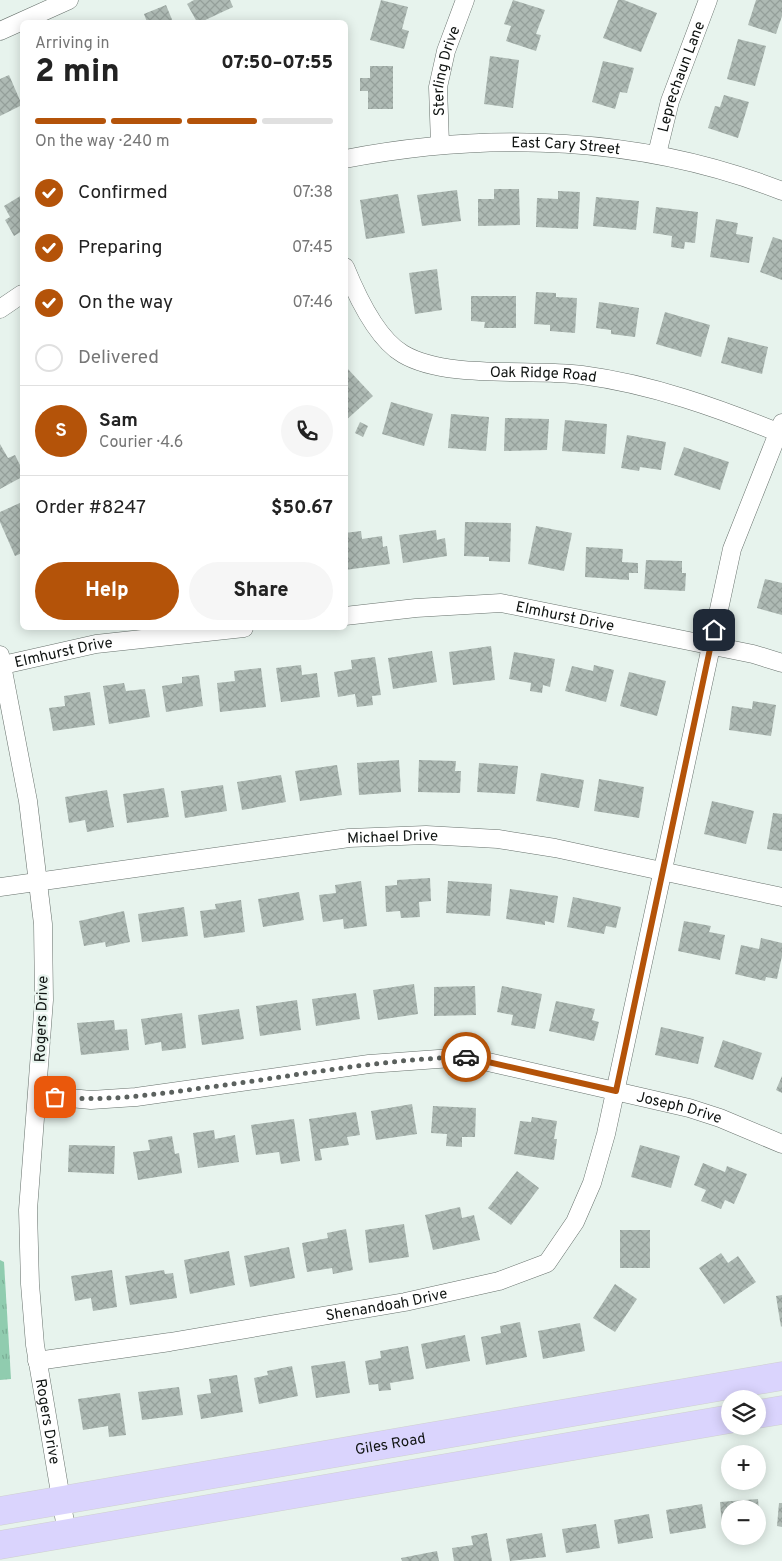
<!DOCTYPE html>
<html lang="en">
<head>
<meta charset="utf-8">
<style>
	body { margin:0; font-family:Overpass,sans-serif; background:#f6f6f6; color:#222; height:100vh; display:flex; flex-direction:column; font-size:19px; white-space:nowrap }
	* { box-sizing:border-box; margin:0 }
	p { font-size:16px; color:#767676 }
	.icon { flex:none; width:28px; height:28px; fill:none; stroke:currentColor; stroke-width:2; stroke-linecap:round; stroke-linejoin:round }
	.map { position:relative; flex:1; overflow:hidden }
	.side { position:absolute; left:20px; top:20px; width:328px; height:610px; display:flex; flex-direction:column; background:#fff; border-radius:8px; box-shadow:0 2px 12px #0003 }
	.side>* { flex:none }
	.tools { position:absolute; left:721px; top:1390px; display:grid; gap:10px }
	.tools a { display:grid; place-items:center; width:45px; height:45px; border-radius:50%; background:#fff; box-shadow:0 2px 12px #0003; font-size:25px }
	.pin { position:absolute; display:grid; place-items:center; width:42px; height:42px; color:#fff; margin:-21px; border-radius:10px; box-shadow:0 2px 8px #0006 }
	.courier { position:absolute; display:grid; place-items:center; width:50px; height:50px; margin:-25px; border:4px solid #b45309; border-radius:50%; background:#fff; color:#222; box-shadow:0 1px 6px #0007 }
	.headline em { font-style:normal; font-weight:800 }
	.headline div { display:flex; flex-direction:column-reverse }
	.headline { display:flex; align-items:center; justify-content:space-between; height:85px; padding:0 15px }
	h1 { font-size:32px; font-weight:800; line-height:38px }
	.bar { display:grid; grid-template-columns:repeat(4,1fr); gap:8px 5px; align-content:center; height:60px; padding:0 15px }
	.bar i { height:6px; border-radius:4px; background:#e0e0e0 }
	.bar .on { background:#b45309 }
	.bar p { grid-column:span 4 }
	.line { display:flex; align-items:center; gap:12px; padding:0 15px; border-top:1px solid #e0e0e0 }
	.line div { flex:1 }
	.round { display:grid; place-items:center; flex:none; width:52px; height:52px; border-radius:26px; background:#f6f6f6 }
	ol { padding:0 15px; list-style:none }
	li { display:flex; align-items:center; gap:15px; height:55px }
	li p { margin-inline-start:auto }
	li .icon { padding:5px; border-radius:50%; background:#b45309; color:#fff; stroke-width:4 }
	li:last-child { color:#767676 }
	li i { width:28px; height:28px; border:2px solid #e0e0e0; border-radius:50% }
	.primary-button { display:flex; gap:10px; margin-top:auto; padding:10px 15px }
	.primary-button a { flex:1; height:58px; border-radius:30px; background:#b45309; color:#fff; font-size:20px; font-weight:800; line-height:58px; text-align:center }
	.primary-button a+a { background:#f6f6f6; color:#222 }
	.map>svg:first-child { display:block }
</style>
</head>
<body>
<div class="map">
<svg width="782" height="1561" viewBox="0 0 782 1561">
	<defs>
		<pattern id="park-tufts" width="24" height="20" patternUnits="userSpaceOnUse" patternTransform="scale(1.25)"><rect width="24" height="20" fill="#90ccaf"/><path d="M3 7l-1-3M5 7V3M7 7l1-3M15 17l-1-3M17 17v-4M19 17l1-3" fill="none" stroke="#7bae96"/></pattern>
		<pattern id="building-cross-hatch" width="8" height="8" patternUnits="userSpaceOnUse" patternTransform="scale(1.25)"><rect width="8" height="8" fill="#aebab4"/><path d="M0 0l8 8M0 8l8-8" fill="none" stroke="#949f9a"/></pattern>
	</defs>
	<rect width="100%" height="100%" fill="#e7f3ed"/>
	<!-- park -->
	<polygon fill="url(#park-tufts)" points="0,1260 4,1262 11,1379 0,1380"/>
	<!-- building -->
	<g fill="url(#building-cross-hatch)">
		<polygon points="194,0 230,0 233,7 201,22 197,22 187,4"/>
		<polygon points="381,0 408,7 402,29 409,31 404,49 370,40"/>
		<polygon points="513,0 545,10 536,34 541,35 536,51 506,41 511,26 504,24"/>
		<polygon points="618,0 624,0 657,13 641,52 603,38"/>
		<polygon points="756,0 782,0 782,16 776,34 748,25"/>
		<polygon points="166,5 173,22 147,22 144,14"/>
		<polygon points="738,39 766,46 755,86 727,79"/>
		<polygon points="490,56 519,60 513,108 484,104"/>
		<polygon points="603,61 634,68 627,93 620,92 615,109 592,102"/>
		<polygon points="370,66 393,66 393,109 368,109 368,91 360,91 360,78 370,78"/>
		<polygon points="9,75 22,105 0,116 0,79"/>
		<polygon points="724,95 749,102 738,138 708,128 715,106 720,107"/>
		<polygon points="494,189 519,189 520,225 478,226 478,199 494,199"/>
		<polygon points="457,190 461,221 422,226 417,195"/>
		<polygon points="558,191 580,192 578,229 536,227 537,198 558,199"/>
		<polygon points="398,194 405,233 366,239 360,200"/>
		<polygon points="22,195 22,231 14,236 5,220 10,217 4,206"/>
		<polygon points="596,197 639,201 636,230 593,226"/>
		<polygon points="656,207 698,212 695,243 685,242 684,249 671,247 672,236 653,233"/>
		<polygon points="716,219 738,223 736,234 753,237 749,263 710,257"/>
		<polygon points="773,237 782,240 782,280 760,272"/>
		<polygon points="437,269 442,310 415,314 409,273"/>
		<polygon points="536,292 556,293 556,297 577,298 575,333 550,331 550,325 534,324"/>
		<polygon points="471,296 516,296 516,328 484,328 485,322 471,321"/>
		<polygon points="599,302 639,308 635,337 611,334 611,330 596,328"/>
		<polygon points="665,312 710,325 701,357 656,344"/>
		<polygon points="728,337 768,347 762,374 721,363"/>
		<polygon points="346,367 373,396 345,421 345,368"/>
		<polygon points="391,402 433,414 424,446 382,434"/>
		<polygon points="451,414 489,417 486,451 448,448"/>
		<polygon points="505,418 549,419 547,450 504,451"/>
		<polygon points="565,420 607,424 605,454 562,451"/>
		<polygon points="360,422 368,426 363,437 355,433"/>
		<polygon points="627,435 666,442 661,470 640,467 639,471 621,468"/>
		<polygon points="0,444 8,458 15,455 22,469 22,477 0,489"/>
		<polygon points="684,447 729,462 720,490 674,475"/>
		<polygon points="22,502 22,553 15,556 0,522 0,512"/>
		<polygon points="465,522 511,523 510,562 489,561 489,557 464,556"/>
		<polygon points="536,526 572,533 564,571 528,564"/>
		<polygon points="436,530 437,540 445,538 447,556 403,563 399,535"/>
		<polygon points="361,531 362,539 382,536 383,547 387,546 390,564 345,570 345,533"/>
		<polygon points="586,547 623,549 622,562 638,563 638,573 629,573 629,580 585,577"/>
		<polygon points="646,560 682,561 682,573 686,573 685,591 644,589"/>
		<polygon points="765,579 782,583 782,615 757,608"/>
		<polygon points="491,646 495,680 453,685 449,652"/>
		<polygon points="432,651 437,682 393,689 388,658"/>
		<polygon points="514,652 555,659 550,687 543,685 542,693 530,691 531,683 509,679"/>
		<polygon points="375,657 381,695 372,696 373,705 357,707 355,694 338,697 334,672 352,669 351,660"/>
		<polygon points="301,665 302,675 317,673 320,697 281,702 276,668"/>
		<polygon points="594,665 614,670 606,702 565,691 572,666 593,671"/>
		<polygon points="261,668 266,707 220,712 217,683 235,681 234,671"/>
		<polygon points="629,672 666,681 657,716 620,706"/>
		<polygon points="199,675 203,706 166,712 162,686 182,683 182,677"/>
		<polygon points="124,683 126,691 145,689 150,717 109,724 103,686"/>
		<polygon points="90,692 95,725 53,731 49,708 65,706 64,696"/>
		<polygon points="753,701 776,705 771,736 729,730 732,706 752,709"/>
		<polygon points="399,760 401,792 359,795 357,763"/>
		<polygon points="419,760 456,761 455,771 461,771 460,793 418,792"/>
		<polygon points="479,763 518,766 515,794 477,792"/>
		<polygon points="337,765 342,795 300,801 295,771"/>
		<polygon points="541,773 584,780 579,808 536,801"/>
		<polygon points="281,775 286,802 242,810 237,782"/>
		<polygon points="599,779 644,787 639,818 594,811"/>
		<polygon points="223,785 227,811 185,818 181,791"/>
		<polygon points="164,788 169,817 127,823 123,794"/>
		<polygon points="107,790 114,827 87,832 85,820 69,823 65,797"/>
		<polygon points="712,801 754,811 746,844 704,834"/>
		<polygon points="773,813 782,814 782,851 767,849"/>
		<polygon points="430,878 431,901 419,902 420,917 401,918 400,911 386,912 385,886 397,885 397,880"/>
		<polygon points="361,881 367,926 344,929 343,919 323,922 319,895 336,893 335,885"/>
		<polygon points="448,881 492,884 490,916 446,913"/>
		<polygon points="510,889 558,896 554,923 545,921 545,925 506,919"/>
		<polygon points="299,892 304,920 263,927 258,899"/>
		<polygon points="573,897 621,907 616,928 606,926 604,934 567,927"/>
		<polygon points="241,900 245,932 204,938 200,911 216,909 215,904"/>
		<polygon points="184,907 188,936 142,942 138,914"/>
		<polygon points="124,911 130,942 106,947 105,942 84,946 79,921"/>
		<polygon points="684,921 711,926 709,932 725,935 720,960 678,951"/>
		<polygon points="761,938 782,943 782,956 777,979 766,977 765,981 735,974 741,945 759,949"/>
		<polygon points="414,984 418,1014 378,1020 373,990"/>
		<polygon points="475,986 476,1015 434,1016 434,987"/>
		<polygon points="502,986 542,994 535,1029 511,1025 513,1015 497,1012"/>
		<polygon points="356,993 360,1019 316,1026 312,999"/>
		<polygon points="297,1000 301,1030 260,1036 256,1006"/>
		<polygon points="556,1001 595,1009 592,1020 599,1022 594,1041 549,1031"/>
		<polygon points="239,1009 244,1039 202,1045 198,1015"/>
		<polygon points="182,1013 186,1048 162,1051 161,1042 145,1045 141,1019"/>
		<polygon points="114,1020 115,1030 127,1029 129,1050 81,1055 77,1023"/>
		<polygon points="661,1027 704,1037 698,1064 655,1055"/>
		<polygon points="723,1040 762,1053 753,1080 714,1067"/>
		<polygon points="782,1076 782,1093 776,1090"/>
		<polygon points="412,1104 417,1134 376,1140 371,1111"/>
		<polygon points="433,1106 476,1108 475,1137 462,1137 462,1147 446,1146 447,1134 431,1133"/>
		<polygon points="356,1112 360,1135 347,1137 349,1145 320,1149 322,1160 315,1161 309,1119"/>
		<polygon points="532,1117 557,1121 554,1139 557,1139 554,1160 514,1154 520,1121 531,1122"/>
		<polygon points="294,1119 300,1161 281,1164 279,1152 256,1155 251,1125"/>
		<polygon points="214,1130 215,1139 235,1135 239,1162 198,1168 193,1133"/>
		<polygon points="172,1136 175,1154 179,1153 182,1173 138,1180 133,1152 150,1150 148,1140"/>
		<polygon points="69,1145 115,1146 114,1174 68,1172"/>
		<polygon points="640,1145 680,1156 671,1188 631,1177"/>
		<polygon points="703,1163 725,1172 727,1166 747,1174 734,1204 725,1200 721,1209 701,1201 706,1190 694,1185"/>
		<polygon points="517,1171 539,1188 511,1225 488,1208"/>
		<polygon points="460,1207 462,1218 474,1215 480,1240 433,1250 425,1215"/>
		<polygon points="404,1224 409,1257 369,1263 365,1230"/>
		<polygon points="346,1229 353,1270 333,1274 332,1268 307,1272 302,1243 328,1238 327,1233"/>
		<rect x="620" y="1230" width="30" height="38"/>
		<polygon points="289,1247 295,1278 250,1287 244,1256"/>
		<polygon points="229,1251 235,1285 190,1294 184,1260"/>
		<polygon points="721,1253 728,1263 738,1256 756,1282 724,1304 699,1268"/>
		<polygon points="112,1270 117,1307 93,1311 91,1298 75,1301 71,1276"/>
		<polygon points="164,1270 165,1274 173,1273 177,1298 130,1305 125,1276"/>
		<polygon points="615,1284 637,1299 615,1332 593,1318"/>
		<polygon points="782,1295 782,1326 781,1327 776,1296"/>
		<polygon points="520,1322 527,1357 486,1365 481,1337 501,1333 500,1326"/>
		<polygon points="580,1323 585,1351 543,1359 538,1331"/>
		<polygon points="465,1335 470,1361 426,1369 421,1344"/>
		<polygon points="408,1346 414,1379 390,1383 391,1390 379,1391 378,1384 369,1385 365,1361 381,1358 380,1351"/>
		<polygon points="345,1361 350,1393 316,1398 311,1366"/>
		<polygon points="292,1366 298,1396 259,1404 254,1378 268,1375 267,1371"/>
		<polygon points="237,1375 243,1412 201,1419 197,1395 211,1393 209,1379"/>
		<polygon points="179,1387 183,1415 142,1420 138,1392"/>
		<polygon points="120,1393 126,1435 109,1437 108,1426 83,1430 78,1399"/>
		<polygon points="758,1499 760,1523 758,1523 758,1509 730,1509 730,1526 722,1526 720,1502"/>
		<polygon points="779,1503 782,1503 782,1527 777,1526"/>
		<polygon points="702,1504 706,1528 670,1534 666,1510"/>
		<polygon points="649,1514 653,1538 618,1544 614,1520"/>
		<polygon points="596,1524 600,1548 566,1553 562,1529"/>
		<polygon points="487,1533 492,1561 454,1561 452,1548 473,1545 471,1536"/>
		<polygon points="542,1533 546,1557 510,1561 506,1539"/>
		<polygon points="437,1551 439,1561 402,1561 401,1558"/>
	</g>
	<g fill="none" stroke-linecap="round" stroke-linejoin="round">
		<!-- minor casing -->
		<g stroke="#67716c" stroke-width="19">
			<g id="minor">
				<polyline points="0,31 69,0"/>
				<path id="s1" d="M440,144L438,87L446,51L465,0"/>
				<path id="s2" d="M657,154L670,101L708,0"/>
				<path id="s3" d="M345,159C490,131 643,136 782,191"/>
				<path id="s4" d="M345,267C356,294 377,339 403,354C447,380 531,368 582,375C651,384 718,408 782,434"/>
				<polyline points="0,309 22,294"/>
				<path id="s5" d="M345,616L416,608L501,603L753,654L782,663"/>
				<path id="s6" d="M0,655L28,801L43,924L44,1000L28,1210L30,1284L35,1345L67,1534"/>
				<path id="s7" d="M3,665L96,644L244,628"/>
				<path id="s8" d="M0,887L349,838L426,835L498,839L555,848L782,897"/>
				<path id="s9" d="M38,1095L91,1100L136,1097L369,1064L466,1057L689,1108L720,1118L782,1144"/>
				<path id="s10" d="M37,1361L170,1342L405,1302L499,1281L547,1263L575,1222L592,1183L606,1134L732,549L782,423"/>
			</g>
		</g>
		<!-- primary casing -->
		<g stroke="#cfd0cf" stroke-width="29">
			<g id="primary">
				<polyline points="758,1414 782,1410"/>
				<path id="s11" d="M0,1511L782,1376"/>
				<polyline points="0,1545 730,1419"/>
			</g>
		</g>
		<!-- minor -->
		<use href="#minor" stroke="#fff" stroke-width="18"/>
		<!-- primary -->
		<use href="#primary" stroke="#dad4fd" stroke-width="28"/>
	</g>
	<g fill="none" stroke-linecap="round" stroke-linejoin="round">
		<!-- done -->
		<path stroke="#5b615e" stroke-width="5" stroke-dasharray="0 9" d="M55,1097C108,1102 158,1094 210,1087C295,1076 380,1059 466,1057"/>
		<!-- route -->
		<polyline stroke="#b45309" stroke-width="6" points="466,1057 616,1091 714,630"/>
	</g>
	<g text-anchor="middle" stroke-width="4.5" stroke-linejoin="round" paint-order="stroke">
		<!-- street labels -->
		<g font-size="15" fill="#0f1311" stroke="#e7f3ed">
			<text dy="5" stroke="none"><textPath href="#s1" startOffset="74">Sterling Drive</textPath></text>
			<text dy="5" stroke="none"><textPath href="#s2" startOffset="81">Leprechaun Lane</textPath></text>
			<text dy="5" stroke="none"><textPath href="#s3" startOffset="222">East Cary Street</textPath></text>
			<text dy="5" stroke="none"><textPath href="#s4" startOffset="249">Oak Ridge Road</textPath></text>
			<text dy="5" stroke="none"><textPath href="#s5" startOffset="222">Elmhurst Drive</textPath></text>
			<text dy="5" stroke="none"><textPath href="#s7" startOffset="62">Elmhurst Drive</textPath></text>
			<text dy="5" stroke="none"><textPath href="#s8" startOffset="396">Michael Drive</textPath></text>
			<text transform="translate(41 1019) rotate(-88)" y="5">Rogers Drive</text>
			<text dy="5" stroke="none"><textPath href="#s9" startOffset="650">Joseph Drive</textPath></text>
			<text dy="5" stroke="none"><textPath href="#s10" startOffset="354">Shenandoah Drive</textPath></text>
			<text dy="5" stroke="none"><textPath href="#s6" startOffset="772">Rogers Drive</textPath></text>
			<text dy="5" stroke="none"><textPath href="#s11" startOffset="396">Giles Road</textPath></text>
		</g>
	</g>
</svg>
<div class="tools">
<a><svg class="icon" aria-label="layers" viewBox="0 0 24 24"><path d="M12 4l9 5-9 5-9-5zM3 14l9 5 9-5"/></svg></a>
<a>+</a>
<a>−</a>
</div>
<div class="pin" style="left:55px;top:1097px;background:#ea580c"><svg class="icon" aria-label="bag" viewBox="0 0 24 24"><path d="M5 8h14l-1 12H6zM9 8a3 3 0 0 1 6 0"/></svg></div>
<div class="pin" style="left:714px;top:630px;background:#1f2937"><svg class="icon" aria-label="home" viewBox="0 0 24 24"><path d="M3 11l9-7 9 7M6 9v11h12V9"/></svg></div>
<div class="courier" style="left:466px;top:1057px"><svg class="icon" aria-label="car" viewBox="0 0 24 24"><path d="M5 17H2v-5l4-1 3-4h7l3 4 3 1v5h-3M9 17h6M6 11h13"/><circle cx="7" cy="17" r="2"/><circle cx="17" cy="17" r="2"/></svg></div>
<section class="side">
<div class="headline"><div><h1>2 min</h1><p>Arriving in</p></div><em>07:50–07:55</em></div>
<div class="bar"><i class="on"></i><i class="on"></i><i class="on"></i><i></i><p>On the way · 240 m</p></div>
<ol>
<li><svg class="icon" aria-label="check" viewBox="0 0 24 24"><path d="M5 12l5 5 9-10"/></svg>Confirmed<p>07:38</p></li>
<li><svg class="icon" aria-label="check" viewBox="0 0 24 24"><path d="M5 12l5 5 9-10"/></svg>Preparing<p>07:45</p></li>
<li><svg class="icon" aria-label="check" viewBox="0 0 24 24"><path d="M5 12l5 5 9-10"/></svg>On the way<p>07:46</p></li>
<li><i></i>Delivered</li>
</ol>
<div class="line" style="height:90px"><b class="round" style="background:#b45309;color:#fff">S</b><div><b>Sam</b><p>Courier · 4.6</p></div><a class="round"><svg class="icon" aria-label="phone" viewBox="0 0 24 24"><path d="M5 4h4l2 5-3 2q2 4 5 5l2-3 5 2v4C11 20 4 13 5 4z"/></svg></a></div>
<div class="line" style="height:65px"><div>Order #8247</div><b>$50.67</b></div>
<div class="primary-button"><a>Help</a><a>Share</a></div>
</section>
</div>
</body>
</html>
